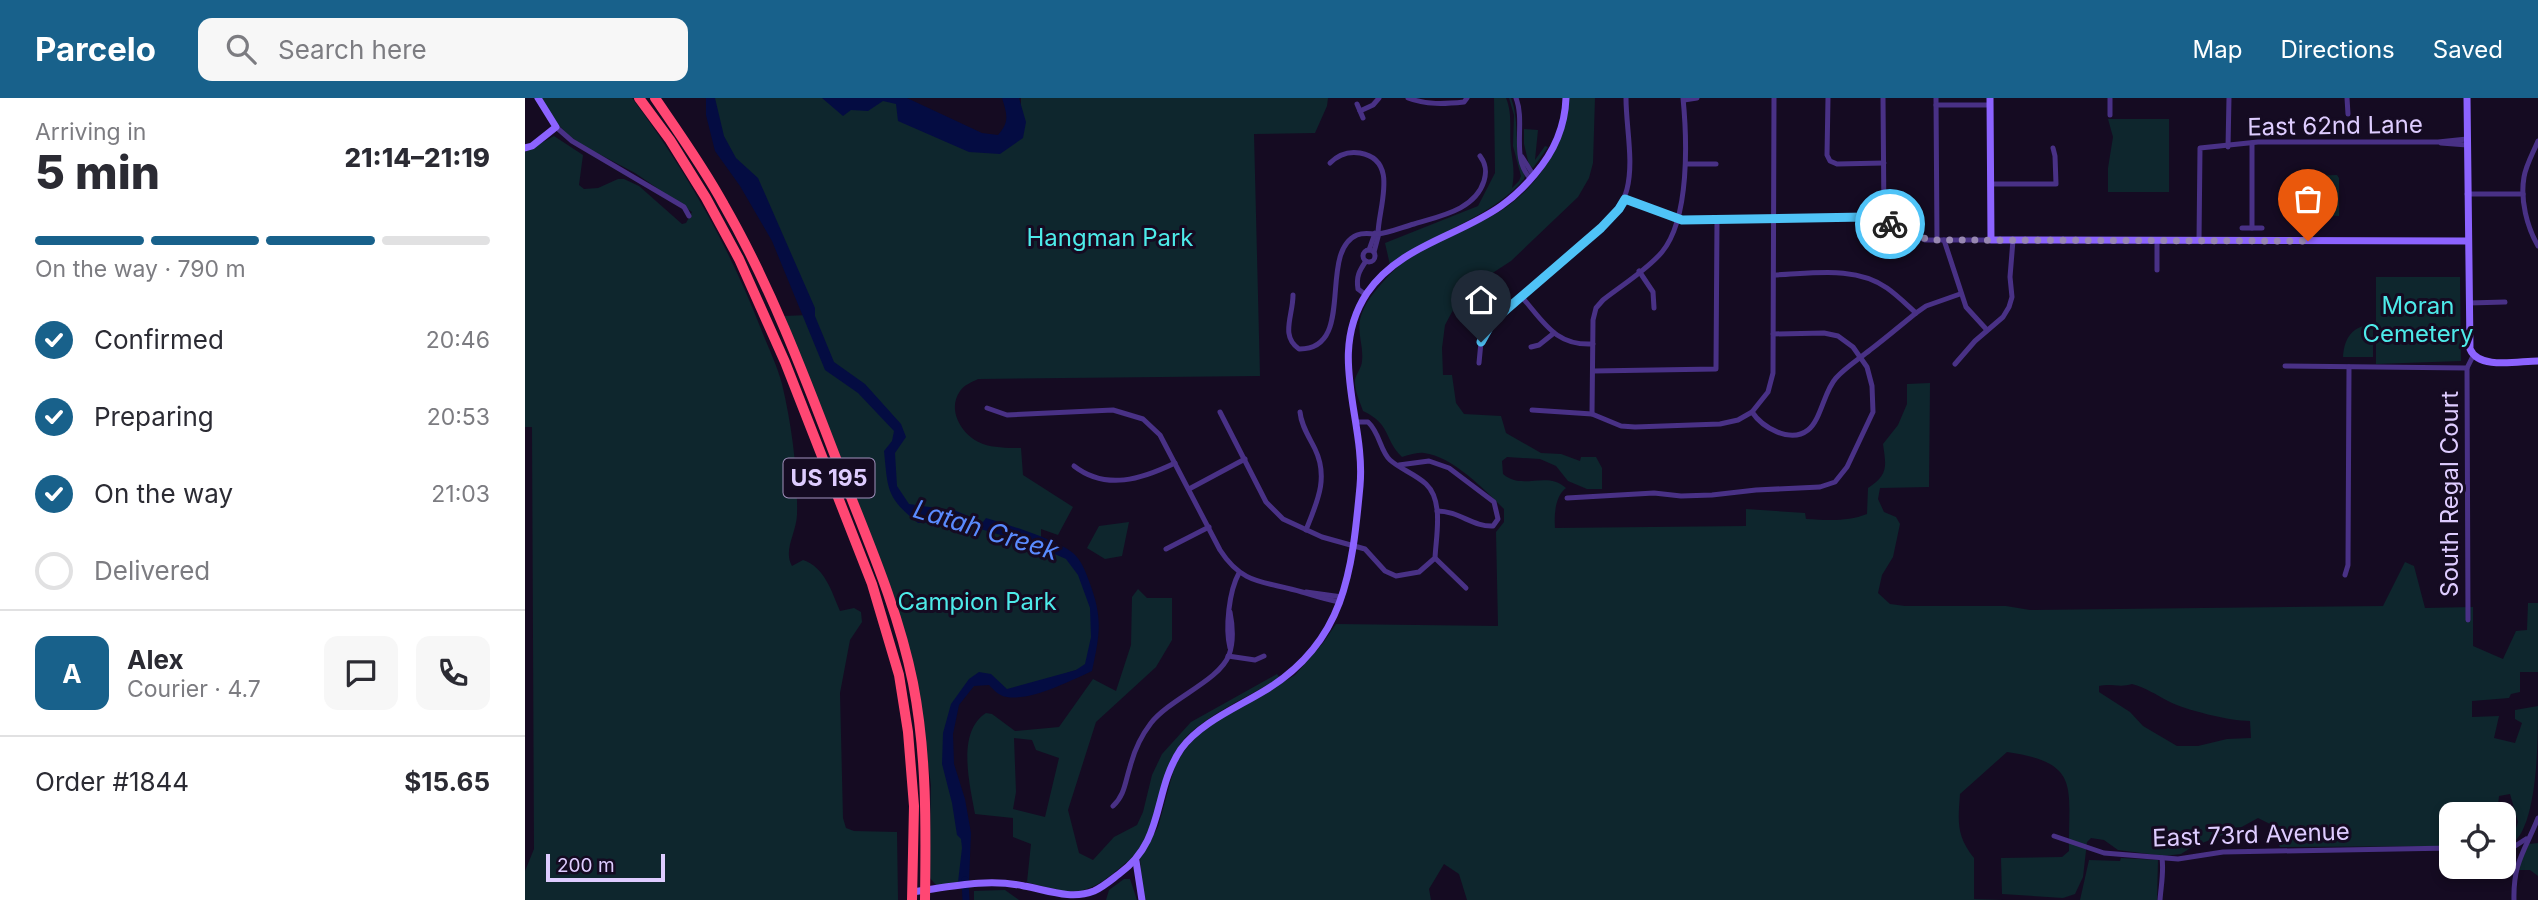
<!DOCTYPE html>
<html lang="en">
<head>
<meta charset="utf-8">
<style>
	body { margin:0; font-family:Inter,sans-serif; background:#f7f7f7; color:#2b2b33; height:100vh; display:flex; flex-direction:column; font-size:26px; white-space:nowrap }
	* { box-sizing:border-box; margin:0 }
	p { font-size:23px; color:#7c7c81 }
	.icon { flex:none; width:38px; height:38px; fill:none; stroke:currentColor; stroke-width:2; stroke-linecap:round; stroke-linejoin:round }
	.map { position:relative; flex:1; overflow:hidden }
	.drawer { display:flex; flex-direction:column; background:#fff; width:525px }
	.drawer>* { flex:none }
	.controls { position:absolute; left:1914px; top:704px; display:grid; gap:14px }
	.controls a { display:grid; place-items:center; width:77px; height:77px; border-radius:14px; background:#fff; box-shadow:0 4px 10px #0003; font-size:35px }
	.scale { position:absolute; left:21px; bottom:18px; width:119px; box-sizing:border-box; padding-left:7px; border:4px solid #deccff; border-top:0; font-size:19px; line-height:24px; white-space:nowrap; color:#deccff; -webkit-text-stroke:5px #150b22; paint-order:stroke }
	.pin { position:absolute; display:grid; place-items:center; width:60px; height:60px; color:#fff; margin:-72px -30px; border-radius:50% 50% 50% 0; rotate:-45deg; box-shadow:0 0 7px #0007 }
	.pin .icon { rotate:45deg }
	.courier { position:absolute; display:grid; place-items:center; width:70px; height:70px; margin:-35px; border:5px solid #4fc3f7; border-radius:50%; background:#fff; color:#222; box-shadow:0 2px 9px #0007 }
	.head em { font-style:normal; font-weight:800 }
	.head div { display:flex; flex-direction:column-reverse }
	.head { display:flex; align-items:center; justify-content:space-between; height:119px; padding:0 35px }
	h1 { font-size:46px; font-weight:800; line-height:52px }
	.bar { display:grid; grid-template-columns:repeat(4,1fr); gap:10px 7px; align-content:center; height:84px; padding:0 35px }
	.bar i { height:9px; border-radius:5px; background:#e1e1e2 }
	.bar .current { background:#18618b }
	.bar p { grid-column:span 4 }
	.line { display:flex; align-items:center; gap:18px; padding:0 35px; border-top:2px solid #e1e1e2 }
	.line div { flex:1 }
	.round { display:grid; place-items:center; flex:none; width:74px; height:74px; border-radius:14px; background:#f7f7f7 }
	ol { padding:0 35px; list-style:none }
	li { display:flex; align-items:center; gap:21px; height:77px }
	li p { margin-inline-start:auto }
	li .icon { padding:7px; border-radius:50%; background:#18618b; color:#fff; stroke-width:4 }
	li:last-child { color:#7c7c81 }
	li i { width:38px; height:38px; border:4px solid #e1e1e2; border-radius:50% }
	header { display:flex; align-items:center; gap:42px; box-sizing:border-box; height:98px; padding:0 35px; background:#18618b; color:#fff }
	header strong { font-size:33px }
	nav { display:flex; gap:38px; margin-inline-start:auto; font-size:24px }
	.search { width:490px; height:63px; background:#f7f7f7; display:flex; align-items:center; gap:18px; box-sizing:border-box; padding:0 24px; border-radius:14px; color:#7c7c81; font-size:26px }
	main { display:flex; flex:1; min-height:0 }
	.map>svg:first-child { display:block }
</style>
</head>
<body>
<header>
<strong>Parcelo</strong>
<div class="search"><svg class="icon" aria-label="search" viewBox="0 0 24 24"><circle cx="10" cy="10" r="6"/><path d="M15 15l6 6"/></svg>Search here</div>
<nav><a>Map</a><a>Directions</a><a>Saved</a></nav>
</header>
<main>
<section class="drawer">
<div class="head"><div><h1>5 min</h1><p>Arriving in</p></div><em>21:14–21:19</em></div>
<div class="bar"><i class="current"></i><i class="current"></i><i class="current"></i><i></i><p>On the way · 790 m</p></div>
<ol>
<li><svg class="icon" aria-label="check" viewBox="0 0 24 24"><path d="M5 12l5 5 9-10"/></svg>Confirmed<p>20:46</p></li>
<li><svg class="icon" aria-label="check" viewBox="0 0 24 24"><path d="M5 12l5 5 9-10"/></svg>Preparing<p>20:53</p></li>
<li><svg class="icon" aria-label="check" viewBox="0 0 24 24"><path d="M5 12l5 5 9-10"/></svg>On the way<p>21:03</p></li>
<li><i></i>Delivered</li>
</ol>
<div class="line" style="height:126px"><b class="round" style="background:#18618b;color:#fff">A</b><div><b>Alex</b><p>Courier · 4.7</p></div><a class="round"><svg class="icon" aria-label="chat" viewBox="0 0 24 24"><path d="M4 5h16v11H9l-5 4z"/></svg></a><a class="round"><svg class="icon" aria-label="phone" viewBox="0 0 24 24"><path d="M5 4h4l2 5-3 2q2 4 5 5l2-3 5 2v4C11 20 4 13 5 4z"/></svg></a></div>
<div class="line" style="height:91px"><div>Order #1844</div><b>$15.65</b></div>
</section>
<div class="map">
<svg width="2013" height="802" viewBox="0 0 2013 802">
	<rect width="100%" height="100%" fill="#150b22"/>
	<!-- green -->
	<g fill="#0e262d" fill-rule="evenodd">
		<path d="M15,0H107C160,71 204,148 236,231C243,249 252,267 257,286C267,328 273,375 272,417C271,436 258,452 267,468L278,462C300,469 307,495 315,513L329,510L336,514L337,524L325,542L315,595L318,720L321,730L329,733L372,734L373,802H0V773L9,751L7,329H0V54L29,38L58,57L54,87L59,91L73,90L93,81H99L114,88L157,126L161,125L167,114L110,75L59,48L43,37L26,19Z"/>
		<path d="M187,0H367L473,47L496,7V0H803L802,8L790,35L729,36L735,278L453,281C447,284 439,287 435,293C421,313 438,339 458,346C469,350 484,350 496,350L498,377L548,409L533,437L516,431V444L543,457L556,473L570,509L563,568L482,595L456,581L431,606L424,636L434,703L442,784L411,787L404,779L406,687L392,584L258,218L285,217L253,139L206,65Z"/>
		<path d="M969,0H981C988,17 984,33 986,51C988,66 990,75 987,90L994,83L996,78L988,48L989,17L984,0H986C996,26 987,53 1000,78L999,81C968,119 907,135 865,167L860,145L953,108L970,75Z"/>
		<path d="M1044,0H1070L1068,65L1064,80L1053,99L986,163L943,191L935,199L920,227L917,250L918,277H927L931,305L939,316L976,318L981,335L1016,355L1036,356L1055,363L1056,359H1071L1077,370V391H1062L1043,383L1031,368L1015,361L982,359L977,363L978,376C997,393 1022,372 1041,390C1030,398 1029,417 1030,430L1221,428V411L1280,415L1281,421C1302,422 1322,424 1342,416L1343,390C1364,376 1361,368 1358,346L1373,327L1382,306V286L1405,285L1404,389L1355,390L1353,401L1359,414L1371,419L1375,426L1368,459L1357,477L1353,495L1365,506L1380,508H1481L1505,512L1858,508L1880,464L1889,468L1900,510L1948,509V548L1978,561L1991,533L2002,532L2003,505H2013V574H1995V594L1986,596L1984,600L1947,603V619L1974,618L1969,640L1990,645L1997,625L1990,621V612L2013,608C2013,643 2013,736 1983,748L1987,733H1990L1993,724L1985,696L1974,698L1973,708L1963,710V716H1927V748L1755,749L1750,740L1749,728L1733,720L1713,731L1667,749L1656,756L1639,758L1593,752L1579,742L1566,740L1562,744L1558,779L1550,796L1538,800L1477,796L1476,760L1537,759L1544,753C1543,689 1557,665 1482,654L1435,696C1433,723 1431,738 1449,760V801L1478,802H942L934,776L919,766L904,791L906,802H621L617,789L615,760L633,729L650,667L659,653L670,640L690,624L770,577L798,545L811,526L973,528L971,434L979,424V411C960,392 927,358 899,355C892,354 884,357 877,359C858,340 867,327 838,313C835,304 829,292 830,282C831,276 837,269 837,263C839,246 830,232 837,215C841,204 849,194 857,185C890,146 923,141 965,119C1008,97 1042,48 1044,0ZM1607,586C1621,590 1630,596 1643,603C1660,612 1705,623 1725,623L1726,640L1702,641L1673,648H1652L1618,628L1605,614L1574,594V588C1585,585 1595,590 1607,586Z"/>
		<polygon points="1583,21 1644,21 1644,94 1583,94 1583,70 1588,39"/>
		<polygon points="999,31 1013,32 1010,62 1020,48 1023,49 1008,70 1004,67 999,46"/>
		<path d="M1812,77L1814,80V118C1788,117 1774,104 1772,78Z"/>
		<polygon points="1851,179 1935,179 1936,263 1851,266"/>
		<path d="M1848,226V259H1818C1819,239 1828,228 1848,226Z"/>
		<polygon points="604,424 597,458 580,461 562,450 574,428"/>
		<path d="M613,491L622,500H647V542L631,569L571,624L543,712L554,755L568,762L589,739L612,727L618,714L627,677L637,656L666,624L752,576L755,580C728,596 675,620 657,644C635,673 635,710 620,743C613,756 602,764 591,773C556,802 542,795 502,784L506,746L488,739V720L450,716C445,687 431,634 461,615L467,616L490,633L534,629L568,581L591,593L606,547L607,499ZM489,640L507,642L511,652L534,660L520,719L488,711L491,694Z"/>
		<polygon points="2013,745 2013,778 2005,772 1992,772 2004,746"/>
		<polygon points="1596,760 1633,762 1632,802 1555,802 1564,762 1595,763"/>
		<polygon points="599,781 605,781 612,802 581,802 584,792"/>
		<polygon points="480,792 494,802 449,802 449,793"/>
	</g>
	<!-- water -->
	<g fill="#040c42">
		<path d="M181,0H190L199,38L211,60L233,80L290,210V218L309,264L340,286L376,326L381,339L370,355L372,388L384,406L431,413L458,424L461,420C483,427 531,441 548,455C556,462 560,472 564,483C578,520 575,535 567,573C545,583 506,603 482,599C474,598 470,593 464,587L449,588L434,607L428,636L429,666L440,701L446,735L444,783L433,784L437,750L436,741L432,737L427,705L417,666L418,635L426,606L444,581L454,574L466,576L482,591L551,572L560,566L566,539L565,510L553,477L541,461L509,447L429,423L393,425C361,399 363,392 359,353L367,343L369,333L333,295L300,272L247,143L215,88L190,53L181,17Z"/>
		<path d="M297,0H382L457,35L473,37C485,24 482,16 477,0H494L501,24L498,40L475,56L444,54L373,23L371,6L358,3L343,13L326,12L318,18Z"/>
	</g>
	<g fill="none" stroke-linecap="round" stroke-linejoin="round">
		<!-- river -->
		<polyline stroke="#040c42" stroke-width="7" points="440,782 441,802"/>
		<!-- street -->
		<g stroke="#493186" stroke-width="5">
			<path d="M883,0C901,7 920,6 939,4L942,0"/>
			<path d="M991,0C1001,25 985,61 1006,81"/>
			<polyline points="1303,0 1302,57 1305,63 1312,66 1359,65"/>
			<polyline points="1358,0 1359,122"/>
			<polyline points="1411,0 1412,142"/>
			<polyline points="1585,0 1585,17"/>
			<polyline points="1822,0 1823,16"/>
			<polyline points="1159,2 1172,0"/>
			<polyline points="832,6 838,20"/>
			<polyline points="1411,7 1465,7"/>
			<polyline points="835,13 848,7 854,0"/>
			<polyline points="31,29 47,43 159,109 164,118"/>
			<path d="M2013,43C2008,55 2001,67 1999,79C1995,102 2002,129 2013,148"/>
			<polyline points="1727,45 1727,130"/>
			<polyline points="1916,45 1942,47"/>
			<polyline points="1703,49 1704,0"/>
			<polyline points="997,59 1009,78"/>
			<path d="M805,65C813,57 823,53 835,55C875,62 853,110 853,136"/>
			<polyline points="1161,66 1191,66"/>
			<polyline points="1466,86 1531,86 1530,58 1528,50"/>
			<polyline points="1942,96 1998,96"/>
			<polyline points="1100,101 1157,123 1346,120 1359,122 1400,142 1466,142"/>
			<polyline points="1717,130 1737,130"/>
			<polyline points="1419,142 1441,209 1462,232"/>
			<polyline points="1674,143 1675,50 1733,44 1913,44 1942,41"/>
			<circle cx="844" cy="158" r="6"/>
			<polyline points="844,152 850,135"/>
			<polyline points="849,154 854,135"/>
			<polyline points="1632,172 1632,142"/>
			<polyline points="1114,173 1128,194 1129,210"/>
			<path d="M1249,177C1285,176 1330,167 1362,190C1372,197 1381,206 1391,215"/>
			<path d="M768,197C768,218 755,238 774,251C832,252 792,154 832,137C839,134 845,136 853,136C864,135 878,129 889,126C915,118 950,112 959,83C962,73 961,66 955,58"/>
			<path d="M841,197L833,191C831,179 834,173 841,163"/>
			<path d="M996,198C1019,224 1030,248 1068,246"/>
			<polyline points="1944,205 1980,204"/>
			<polyline points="1006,249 1014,247 1029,235"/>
			<path d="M954,265L956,244L966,226C996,194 1094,128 1102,91C1109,63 1101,29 1101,0"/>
			<polyline points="1430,266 1450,243 1478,219 1484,209 1487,199 1485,179 1488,142"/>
			<polyline points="1760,268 1942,270 1948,258"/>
			<polyline points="1942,270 1943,522"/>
			<polyline points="1068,273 1191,271 1192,122"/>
			<path d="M462,310L482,317L588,312L618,321L635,337L695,452C718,488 741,483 777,494C790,498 802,502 815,504"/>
			<path d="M1007,312L1067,316L1096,328L1110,329L1195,326L1213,322L1227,314C1237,329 1265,346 1283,332C1296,322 1299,293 1311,280C1321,269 1334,261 1345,252C1361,240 1376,227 1391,215L1401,208L1435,196"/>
			<path d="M695,314L741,404L758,421L797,439L840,451L860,473L871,478L894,474L910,460C911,438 919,403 901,386C890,376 875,371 865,362C855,353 855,335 843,324H832"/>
			<path d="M775,314C776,327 784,339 790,351C804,380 792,404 781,432"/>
			<polyline points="1227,314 1243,294 1248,275 1249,0"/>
			<path d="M1067,316L1068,222L1071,210L1078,202C1097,187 1122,172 1137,154C1165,120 1162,41 1158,0"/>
			<path d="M874,367L904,363L924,370L969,404L973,421L968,428C948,429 934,413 912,413"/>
			<path d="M549,368C581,393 617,381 650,365"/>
			<polyline points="664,391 720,361"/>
			<polyline points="1042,400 1129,395 1156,398 1187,397 1231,392 1295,389 1310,384 1322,369 1348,314 1347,288 1342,269 1328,249 1313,238 1299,235 1248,236"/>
			<polyline points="641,451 684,429"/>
			<polyline points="910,460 941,490"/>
			<polyline points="1820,477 1823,467 1824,269"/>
			<polyline points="781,494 817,499"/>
			<path d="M705,550C700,530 704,493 714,475"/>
			<polyline points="703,558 730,562 739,558"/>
			<path d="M588,708C600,697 600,684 605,669C609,653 616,638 626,625C646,600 694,583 704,557C709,543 708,529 705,514"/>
			<polyline points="1529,738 1579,755 1653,761 1698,754 1927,750"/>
			<polyline points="1979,750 1987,750 2001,741"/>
			<path d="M1635,802C1636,788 1639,774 1637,760"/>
			<path d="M1989,802C1988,764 2000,753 2013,720"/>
		</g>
		<!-- secondary -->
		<g stroke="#8c63ff" stroke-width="7">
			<polyline points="1465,0 1466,142 1942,143"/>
			<path d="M1942,0L1945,251C1954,272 1993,263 2013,263"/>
			<polyline points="0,50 7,48 31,29 13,0"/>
			<polyline points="611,763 617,802"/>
			<path d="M387,794C424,789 462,780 499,788C522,792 546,802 569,793C578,789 586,782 594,776C641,742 627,694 656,651C675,625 711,610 739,593C820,545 827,474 835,388C841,322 801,257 842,195C874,148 932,139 976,108C989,99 1000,88 1010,76C1029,54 1040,29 1041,0"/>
		</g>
		<!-- highway -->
		<g stroke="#ff4773" stroke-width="10">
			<polyline points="114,0 145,42 181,100 214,161 260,264 347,486 374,577 383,634 389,708 387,802"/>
			<path d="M130,0C154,35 179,70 199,107C249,194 284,290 320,384C346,450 374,515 388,585C402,657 401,729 400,802"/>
		</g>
	</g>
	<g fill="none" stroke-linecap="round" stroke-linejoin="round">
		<!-- done -->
		<polyline stroke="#9888b2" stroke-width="7" stroke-dasharray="0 12.6" points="1365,126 1390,139 1412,142 1783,143"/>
		<!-- route -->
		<polyline stroke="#4fc3f7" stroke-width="9" points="956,244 966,226 975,217 1076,130 1094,111 1100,101 1157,122 1341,119 1365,126"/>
	</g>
	<g text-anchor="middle" stroke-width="6" stroke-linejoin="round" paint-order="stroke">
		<!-- shield labels -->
		<rect fill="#150b22" stroke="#a292bd" stroke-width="2" x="258.5" y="360.5" width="91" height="39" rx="5"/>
		<g font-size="23" font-weight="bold" fill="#deccff">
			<text x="304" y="388">US 195</text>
		</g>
		<!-- street labels -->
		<g font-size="24" fill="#deccff" stroke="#150b22">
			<text transform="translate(1810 28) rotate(-1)" y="8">East 62nd Lane</text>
			<text transform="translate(1925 396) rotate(-90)" y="8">South Regal Court</text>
			<text transform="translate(1726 737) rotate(-2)" y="8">East 73rd Avenue</text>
		</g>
		<!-- park labels -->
		<g font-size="24" fill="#4deae9" stroke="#150b22">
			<text x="585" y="148">Hangman Park</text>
			<text x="1893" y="216">Moran<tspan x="1893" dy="28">Cemetery</tspan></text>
			<text x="452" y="512">Campion Park</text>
		</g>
		<!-- water labels -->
		<g font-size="26" font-style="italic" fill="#5a8bff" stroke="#150b22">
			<text transform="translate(461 432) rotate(17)" y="9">Latah Creek</text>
		</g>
	</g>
</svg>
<div class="controls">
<a><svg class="icon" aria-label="locate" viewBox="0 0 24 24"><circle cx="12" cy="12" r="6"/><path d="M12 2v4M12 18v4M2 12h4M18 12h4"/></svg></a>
</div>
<div class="scale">200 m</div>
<div class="pin" style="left:1783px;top:143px;background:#ea580c"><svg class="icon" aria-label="bag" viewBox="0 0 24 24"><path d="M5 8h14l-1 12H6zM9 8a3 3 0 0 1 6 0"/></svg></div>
<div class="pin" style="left:956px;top:244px;background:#1f2937"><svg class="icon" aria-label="home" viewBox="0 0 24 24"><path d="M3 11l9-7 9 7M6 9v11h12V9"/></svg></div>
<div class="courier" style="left:1365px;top:126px"><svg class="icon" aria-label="bike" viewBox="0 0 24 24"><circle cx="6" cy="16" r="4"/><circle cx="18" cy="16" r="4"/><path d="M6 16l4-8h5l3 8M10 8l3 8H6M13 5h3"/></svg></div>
</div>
</main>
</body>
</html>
